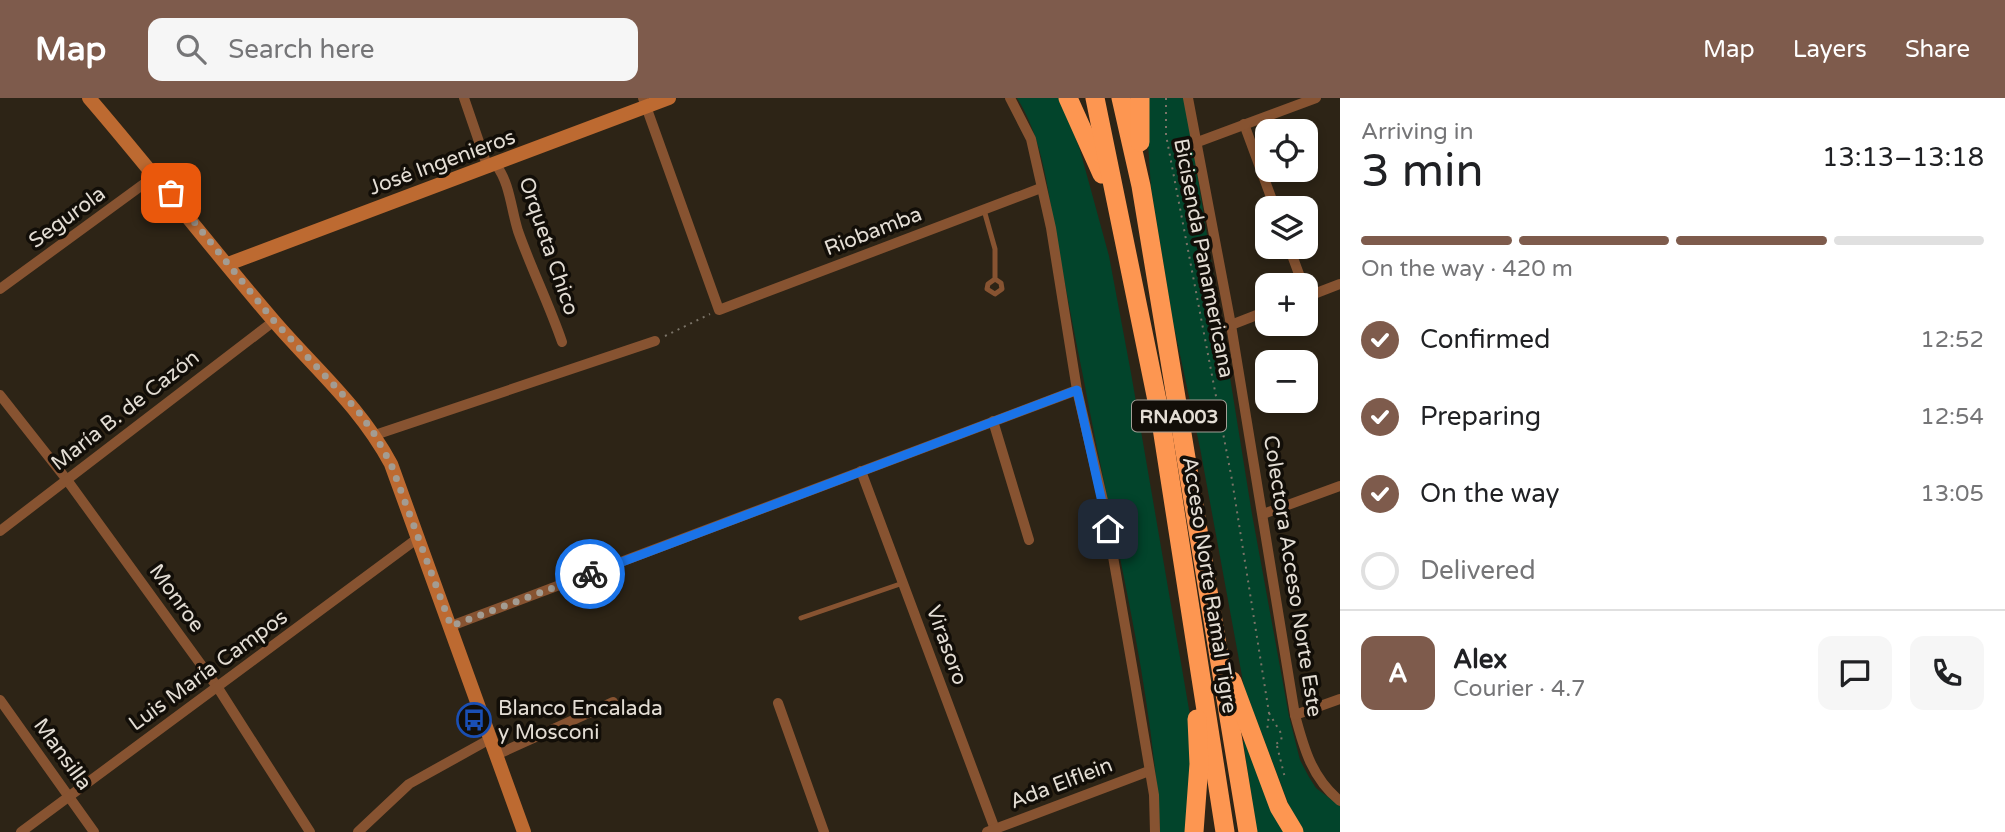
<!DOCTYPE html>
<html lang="en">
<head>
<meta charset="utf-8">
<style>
	body { margin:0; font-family:"Varela Round",sans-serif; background:#f6f6f6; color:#202124; height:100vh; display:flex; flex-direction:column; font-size:26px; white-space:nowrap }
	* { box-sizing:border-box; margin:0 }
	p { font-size:23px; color:#757577 }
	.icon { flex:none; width:38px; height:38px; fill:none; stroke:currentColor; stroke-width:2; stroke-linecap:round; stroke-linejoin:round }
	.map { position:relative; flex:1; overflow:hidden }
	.panel { display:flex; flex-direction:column; background:#fff; width:665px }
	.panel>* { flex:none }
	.tools { position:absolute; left:1255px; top:21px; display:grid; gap:14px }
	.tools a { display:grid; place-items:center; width:63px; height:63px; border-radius:14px; background:#fff; box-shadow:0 4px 10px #0003; font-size:35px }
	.pin { position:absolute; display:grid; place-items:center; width:60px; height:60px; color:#fff; margin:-30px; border-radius:14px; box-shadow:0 4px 10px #0006 }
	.courier { position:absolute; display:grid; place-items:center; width:70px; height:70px; margin:-35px; border:5px solid #1a73e8; border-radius:50%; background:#fff; color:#222; box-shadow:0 2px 9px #0007 }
	.overview em { font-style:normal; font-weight:600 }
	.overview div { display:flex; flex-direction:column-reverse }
	.overview { display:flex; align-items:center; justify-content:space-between; height:119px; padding:0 21px }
	h1 { font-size:46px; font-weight:600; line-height:52px }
	.bar { display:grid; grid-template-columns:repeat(4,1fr); gap:10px 7px; align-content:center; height:84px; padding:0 21px }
	.bar i { height:9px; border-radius:5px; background:#e0e0e0 }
	.bar .on { background:#7e5b4c }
	.bar p { grid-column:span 4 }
	.line { display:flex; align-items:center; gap:18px; padding:0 21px; border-top:2px solid #e0e0e0 }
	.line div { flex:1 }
	.round { display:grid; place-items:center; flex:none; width:74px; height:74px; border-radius:14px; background:#f6f6f6 }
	ol { padding:0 21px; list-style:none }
	li { display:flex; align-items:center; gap:21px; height:77px }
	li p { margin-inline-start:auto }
	li .icon { padding:7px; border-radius:50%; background:#7e5b4c; color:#fff; stroke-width:4 }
	li:last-child { color:#757577 }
	li i { width:38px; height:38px; border:4px solid #e0e0e0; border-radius:50% }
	header { display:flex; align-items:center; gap:42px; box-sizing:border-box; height:98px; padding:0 35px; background:#7e5b4c; color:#fff }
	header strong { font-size:33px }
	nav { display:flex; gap:38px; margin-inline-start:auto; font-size:24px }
	.search { width:490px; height:63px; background:#f6f6f6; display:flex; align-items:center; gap:18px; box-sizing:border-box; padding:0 24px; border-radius:14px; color:#757577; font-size:26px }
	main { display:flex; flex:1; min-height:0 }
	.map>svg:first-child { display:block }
</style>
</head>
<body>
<header>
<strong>Map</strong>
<div class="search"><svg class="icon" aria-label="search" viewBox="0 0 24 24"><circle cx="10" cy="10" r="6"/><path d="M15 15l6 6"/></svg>Search here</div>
<nav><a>Map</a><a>Layers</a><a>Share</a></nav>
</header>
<main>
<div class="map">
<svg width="1340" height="734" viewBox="0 0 1340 734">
	<rect width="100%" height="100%" fill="#2d2416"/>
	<!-- green -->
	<g fill="#02442b">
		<path d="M1017,0H1061L1080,52L1109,158L1131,275L1191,623L1189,734H1160C1152,580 1111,429 1083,278C1073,229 1064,181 1055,132C1047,86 1042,40 1017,0Z"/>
		<polygon points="1145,0 1185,0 1252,416 1289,618 1300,662 1309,679 1316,690 1340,708 1340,734 1299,734 1244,589 1200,350 1173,224 1151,90"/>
		<polygon points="1243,643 1245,643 1286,734 1257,734"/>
	</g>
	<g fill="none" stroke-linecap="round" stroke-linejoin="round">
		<!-- path -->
		<g stroke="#7b7468" stroke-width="2" stroke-dasharray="2 5" stroke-linecap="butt">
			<polyline points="1166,0 1166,37 1232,382 1269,615 1267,634"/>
			<polyline points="665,238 710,216"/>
			<polyline points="1269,615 1282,637 1281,643 1274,647"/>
			<polyline points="1277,648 1285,680"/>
		</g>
		<!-- lane -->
		<g stroke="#875331" stroke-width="5">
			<polyline points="984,112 995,151 995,181 1001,185 1002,191 995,196 987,191 988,186 995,181"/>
			<polyline points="801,520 903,485"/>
		</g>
		<!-- street -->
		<g stroke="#875331" stroke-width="10">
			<polyline points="464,0 488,70"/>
			<polyline points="643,0 719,212 1041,90"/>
			<polyline points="1010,0 1031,41 1051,130 1077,292 1104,407 1134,579 1154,697 1155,734"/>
			<path d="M1188,0L1231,227L1295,617C1304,651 1312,680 1340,703"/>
			<polyline points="1244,26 1275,110"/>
			<polyline points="1195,45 1316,0"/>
			<path d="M496,67C510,85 511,111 518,133C531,170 549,206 562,244"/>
			<polyline points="1289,149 1303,187"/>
			<polyline points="0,191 156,77"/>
			<polyline points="1306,199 1340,186"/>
			<polyline points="1231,227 1267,213"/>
			<polyline points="0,297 67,382 218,590 310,734"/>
			<polyline points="993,323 1029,442"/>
			<polyline points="375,337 655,243"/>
			<polyline points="861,373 996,734"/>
			<polyline points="1263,416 1340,388"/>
			<polyline points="0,433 274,223"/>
			<polyline points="451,528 1077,292"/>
			<polyline points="0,602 94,734"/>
			<polyline points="778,605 824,734"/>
			<polyline points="1295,617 1340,601"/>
			<polyline points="496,657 613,604"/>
			<polyline points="21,734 418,440"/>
			<polyline points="358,734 409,686 490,641"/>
			<polyline points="987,734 1149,673"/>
		</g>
		<!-- secondary -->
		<g stroke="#bd6a31" stroke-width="14">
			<path d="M89,0C152,73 210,149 273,222C316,272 359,307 391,366L524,734"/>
			<polyline points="228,166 669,0"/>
		</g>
		<!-- highway -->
		<g stroke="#fd9651" stroke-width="19">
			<polyline points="1068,0 1102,76"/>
			<polyline points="1095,0 1160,317 1225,734"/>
			<polyline points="1121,0 1141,88 1248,734"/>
			<polyline points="1140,44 1140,0"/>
			<polyline points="1232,583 1279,709 1294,734"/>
			<polyline points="1194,734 1199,666 1197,621"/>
		</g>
	</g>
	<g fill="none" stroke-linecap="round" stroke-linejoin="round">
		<!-- done -->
		<polyline stroke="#a39c92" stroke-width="7" stroke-dasharray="0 12.6" points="171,95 274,223 358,313 375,337 391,366 451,528 590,476"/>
		<!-- route -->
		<polyline stroke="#1a73e8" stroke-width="9" points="590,476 1077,292 1108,431"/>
	</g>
	<!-- icons -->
	<defs>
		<g id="bus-ring" transform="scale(1.75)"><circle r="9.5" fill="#120e08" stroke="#1a4fb4" stroke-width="1.5"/><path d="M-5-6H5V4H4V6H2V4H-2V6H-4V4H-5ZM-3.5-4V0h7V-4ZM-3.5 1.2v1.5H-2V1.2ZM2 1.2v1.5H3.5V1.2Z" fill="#1a4fb4"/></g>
	</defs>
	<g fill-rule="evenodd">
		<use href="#bus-ring" x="474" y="622"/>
	</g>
	<g text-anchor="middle" stroke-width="7" stroke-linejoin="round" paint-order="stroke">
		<!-- shield labels -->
		<rect fill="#120e08" stroke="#a49f97" stroke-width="2" x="1132" y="302.5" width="94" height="31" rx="5"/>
		<g font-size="19" font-weight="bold" fill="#e3ddd4">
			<text x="1179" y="325">RNA003</text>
		</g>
		<!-- street labels -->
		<g font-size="21" fill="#e3ddd4" stroke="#120e08">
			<text transform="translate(442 64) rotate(-20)" y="7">José Ingenieros</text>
			<text transform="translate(67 119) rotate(-36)" y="7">Segurola</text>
			<text transform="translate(873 133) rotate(-21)" y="7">Riobamba</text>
			<text transform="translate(549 148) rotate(71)" y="7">Orqueta Chico</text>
			<text transform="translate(1204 160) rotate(79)" y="7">Bicisenda Panamericana</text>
			<text transform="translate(125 312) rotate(-38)" y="7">María B. de Cazón</text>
			<text transform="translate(1293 478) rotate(81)" y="7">Colectora Acceso Norte Este</text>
			<text transform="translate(1210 487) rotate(81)" y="7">Acceso Norte Ramal Tigre</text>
			<text transform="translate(177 500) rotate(54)" y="7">Monroe</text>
			<text transform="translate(947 547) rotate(70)" y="7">Virasoro</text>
			<text transform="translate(208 572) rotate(-36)" y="7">Luis María Campos</text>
			<text transform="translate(63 656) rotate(54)" y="7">Mansilla</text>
			<text transform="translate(1061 685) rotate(-21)" y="7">Ada Elflein</text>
		</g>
		<!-- poi labels -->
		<g font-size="21" fill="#e3ddd4" stroke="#120e08" text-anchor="start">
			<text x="498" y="617">Blanco Encalada<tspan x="498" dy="24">y Mosconi</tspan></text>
		</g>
	</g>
</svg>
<div class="tools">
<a><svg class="icon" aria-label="locate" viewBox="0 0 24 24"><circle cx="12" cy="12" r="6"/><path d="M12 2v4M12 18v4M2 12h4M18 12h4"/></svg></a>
<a><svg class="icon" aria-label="layers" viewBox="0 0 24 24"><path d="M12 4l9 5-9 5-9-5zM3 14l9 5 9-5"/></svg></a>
<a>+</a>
<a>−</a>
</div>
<div class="pin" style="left:171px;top:95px;background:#ea580c"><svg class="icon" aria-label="bag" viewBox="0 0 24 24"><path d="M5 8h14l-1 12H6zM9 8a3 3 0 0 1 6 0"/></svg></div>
<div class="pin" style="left:1108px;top:431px;background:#1f2937"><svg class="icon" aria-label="home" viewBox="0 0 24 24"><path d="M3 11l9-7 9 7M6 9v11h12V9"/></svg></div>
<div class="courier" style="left:590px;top:476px"><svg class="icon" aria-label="bike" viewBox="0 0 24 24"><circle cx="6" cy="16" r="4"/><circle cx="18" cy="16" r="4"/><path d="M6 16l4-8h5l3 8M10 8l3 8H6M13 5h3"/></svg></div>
</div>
<section class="panel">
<div class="overview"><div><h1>3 min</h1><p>Arriving in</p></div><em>13:13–13:18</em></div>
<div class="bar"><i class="on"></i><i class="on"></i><i class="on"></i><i></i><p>On the way · 420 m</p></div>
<ol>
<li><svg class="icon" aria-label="check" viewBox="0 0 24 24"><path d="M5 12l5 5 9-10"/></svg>Confirmed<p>12:52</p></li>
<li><svg class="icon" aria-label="check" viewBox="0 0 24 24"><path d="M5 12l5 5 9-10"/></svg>Preparing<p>12:54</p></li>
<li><svg class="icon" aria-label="check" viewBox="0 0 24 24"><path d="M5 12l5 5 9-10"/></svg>On the way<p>13:05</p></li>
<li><i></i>Delivered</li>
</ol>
<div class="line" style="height:126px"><b class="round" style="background:#7e5b4c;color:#fff">A</b><div><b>Alex</b><p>Courier · 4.7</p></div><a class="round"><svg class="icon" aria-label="chat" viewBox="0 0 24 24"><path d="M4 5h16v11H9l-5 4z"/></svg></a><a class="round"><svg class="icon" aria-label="phone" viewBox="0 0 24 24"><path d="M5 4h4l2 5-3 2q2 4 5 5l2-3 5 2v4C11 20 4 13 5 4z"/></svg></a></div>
</section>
</main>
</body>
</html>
